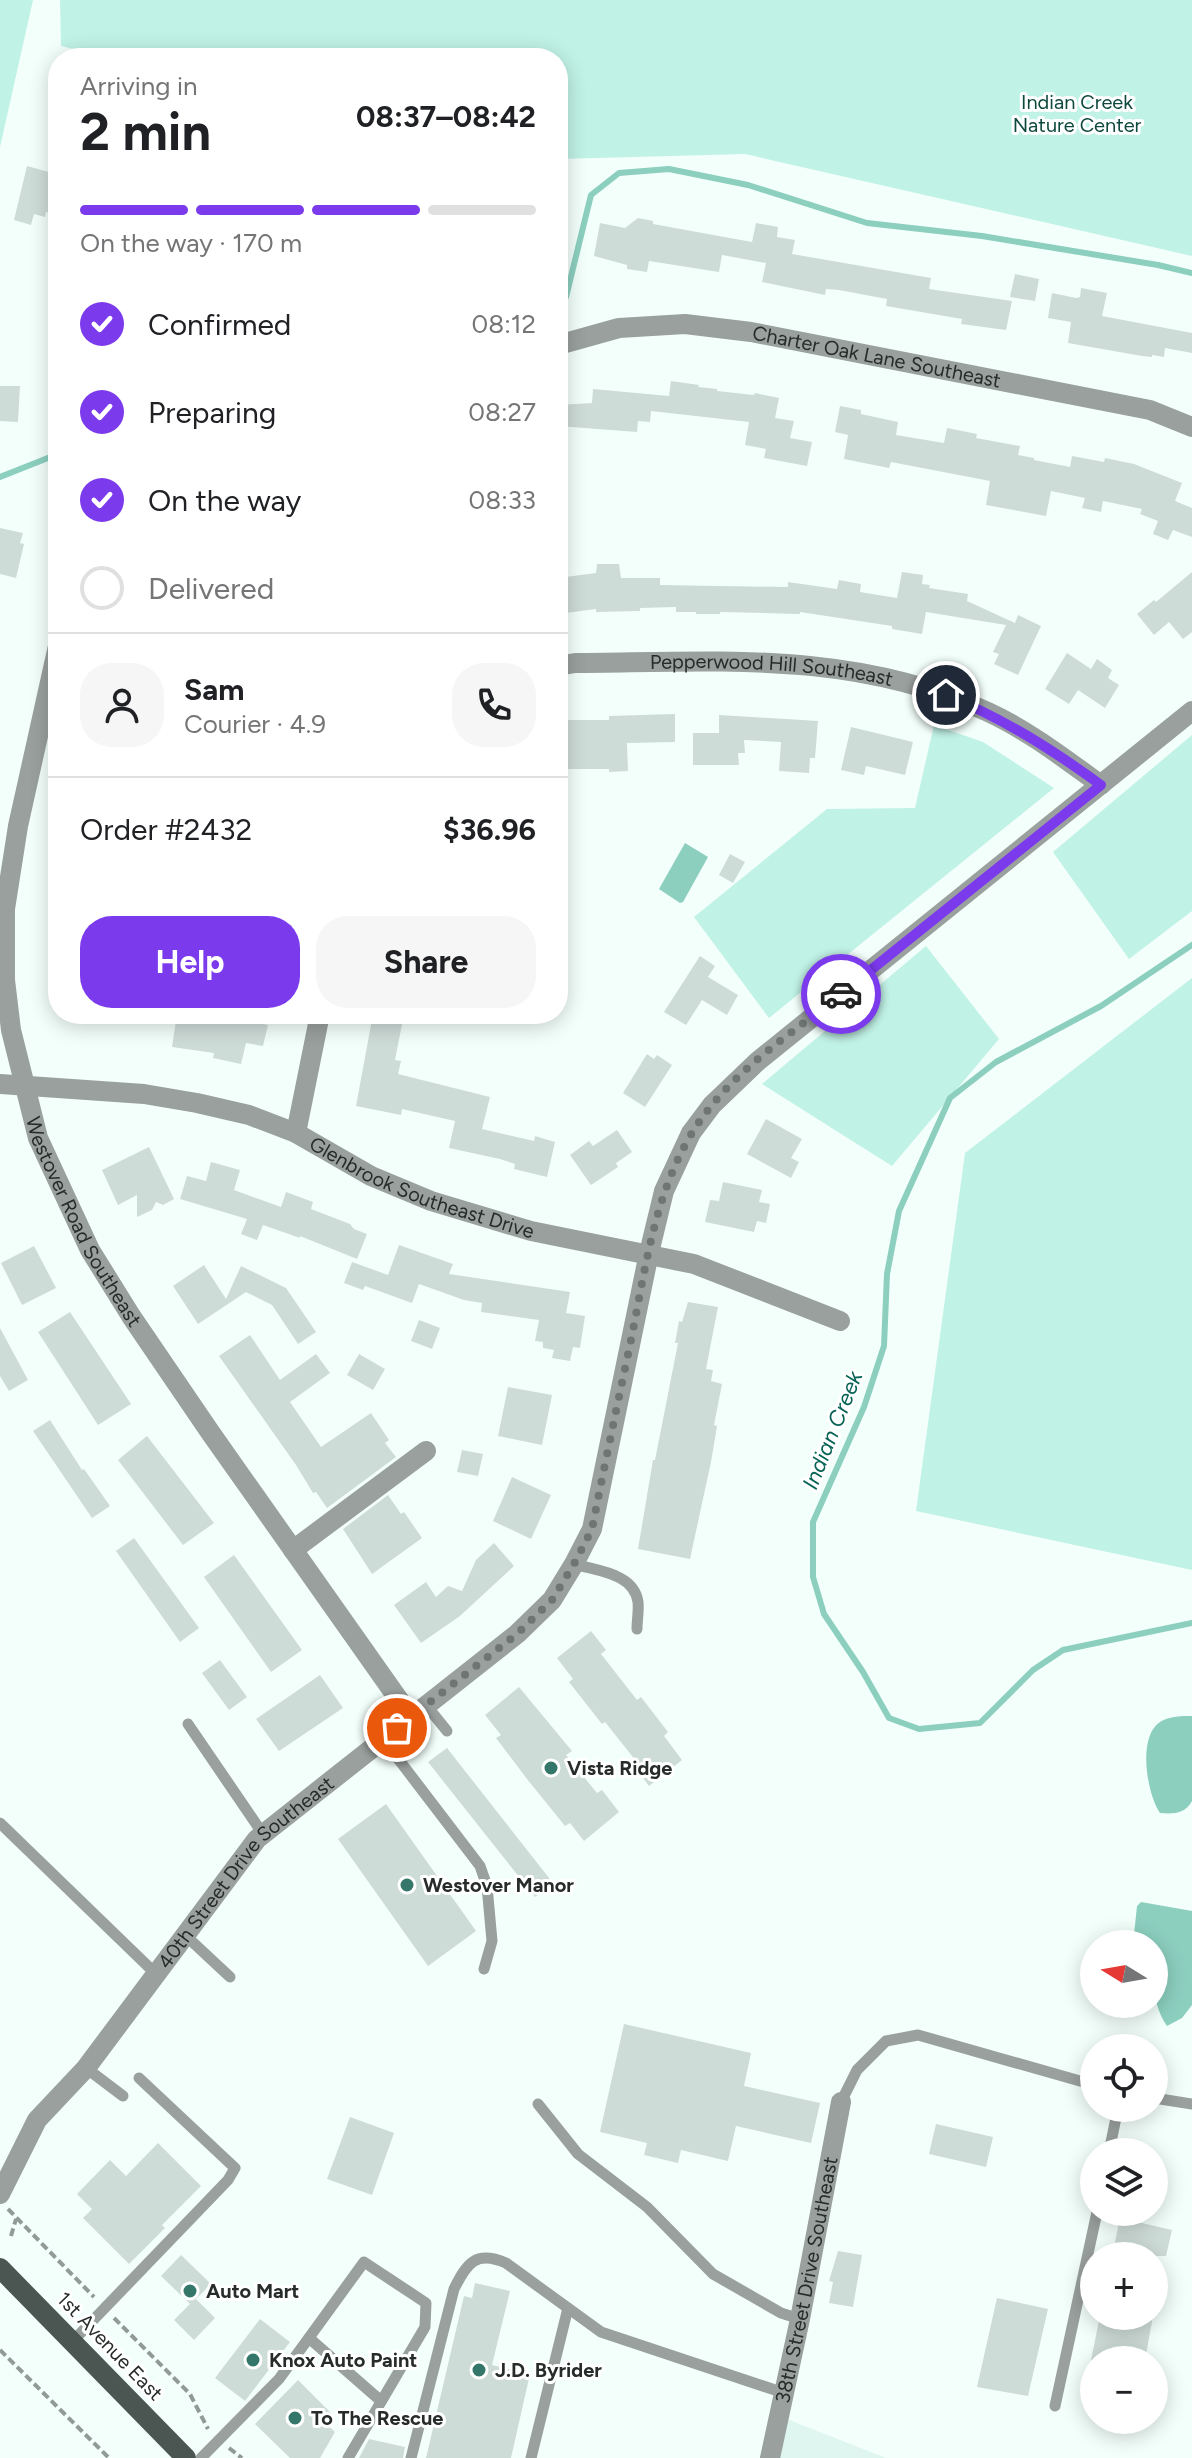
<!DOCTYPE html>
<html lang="en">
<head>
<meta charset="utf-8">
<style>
	body { margin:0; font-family:Figtree,sans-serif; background:#f6f6f6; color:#202124; height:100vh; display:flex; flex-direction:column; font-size:30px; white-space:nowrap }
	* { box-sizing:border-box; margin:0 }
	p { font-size:26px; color:#757577 }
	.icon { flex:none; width:44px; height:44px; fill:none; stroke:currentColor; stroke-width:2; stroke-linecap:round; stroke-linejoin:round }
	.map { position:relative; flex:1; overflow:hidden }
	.details { position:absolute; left:48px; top:48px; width:520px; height:976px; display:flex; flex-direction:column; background:#fff; border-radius:32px; box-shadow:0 4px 20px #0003 }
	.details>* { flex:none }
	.needle { width:52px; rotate:281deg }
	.tools { position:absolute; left:1080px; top:1930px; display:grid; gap:16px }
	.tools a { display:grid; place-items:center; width:88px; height:88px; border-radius:50%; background:#fff; box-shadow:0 4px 20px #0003; font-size:40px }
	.pin { position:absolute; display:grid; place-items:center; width:68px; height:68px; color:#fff; margin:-34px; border:4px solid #fff; border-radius:50%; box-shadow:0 2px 8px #0007 }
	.courier { position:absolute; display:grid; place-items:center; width:80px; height:80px; margin:-40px; border:6px solid #7c3aed; border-radius:50%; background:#fff; color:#222; box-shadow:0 2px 10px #0007 }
	.headline em { font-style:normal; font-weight:700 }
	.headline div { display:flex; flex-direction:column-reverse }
	.headline { display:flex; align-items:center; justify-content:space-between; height:136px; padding:0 32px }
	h1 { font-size:52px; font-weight:700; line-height:60px }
	.bar { display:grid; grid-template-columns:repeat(4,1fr); gap:12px 8px; align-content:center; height:96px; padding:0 32px }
	.bar i { height:10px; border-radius:6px; background:#e0e0e0 }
	.bar .current { background:#7c3aed }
	.bar p { grid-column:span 4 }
	.line { display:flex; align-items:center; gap:20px; padding:0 32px; border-top:2px solid #e0e0e0 }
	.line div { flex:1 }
	.round { display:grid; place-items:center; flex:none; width:84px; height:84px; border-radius:32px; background:#f6f6f6 }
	ol { padding:0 32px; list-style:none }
	li { display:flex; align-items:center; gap:24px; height:88px }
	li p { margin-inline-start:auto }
	li .icon { padding:8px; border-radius:50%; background:#7c3aed; color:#fff; stroke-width:4 }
	li:last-child { color:#757577 }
	li i { width:44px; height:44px; border:4px solid #e0e0e0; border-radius:50% }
	.cta { display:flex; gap:16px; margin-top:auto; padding:16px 32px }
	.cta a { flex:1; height:92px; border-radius:32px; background:#7c3aed; color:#fff; font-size:32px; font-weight:700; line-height:92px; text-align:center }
	.cta a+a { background:#f6f6f6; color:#202124 }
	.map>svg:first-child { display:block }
</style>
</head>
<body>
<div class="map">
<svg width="1192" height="2458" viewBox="0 0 1192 2458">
	<rect width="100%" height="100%" fill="#f3fffb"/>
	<!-- built -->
	<polygon fill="#def6ef" points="779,2416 886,2458 770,2458"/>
	<!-- green -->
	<g fill="#c1f2e6">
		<polygon points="0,0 33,0 0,147"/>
		<polygon points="60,0 1192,0 1192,256 745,154 558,159 558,58 111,58 61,46"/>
		<polygon points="934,725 983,742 1054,788 769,1018 694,917 827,809 915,808"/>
		<polygon points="1192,735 1192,911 1129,959 1053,852"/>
		<polygon points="926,946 999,1039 892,1166 762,1084"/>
		<polygon points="1192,978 1192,1570 916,1511 965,1153"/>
	</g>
	<!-- water -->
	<g fill="#8ccfbf">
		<polygon points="685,843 708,857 683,902 680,903 659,889"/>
		<path d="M1192,1716V1801C1185,1814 1173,1814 1160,1813C1147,1794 1137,1737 1160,1722C1169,1716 1183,1716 1192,1716Z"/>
		<path d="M1141,1902L1192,1911V2005L1182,2018L1167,2026C1150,2001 1154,1974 1154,1944H1133L1137,1906Z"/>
	</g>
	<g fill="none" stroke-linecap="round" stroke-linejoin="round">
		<!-- stream -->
		<g stroke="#8ccfbf" stroke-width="6">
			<polyline points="558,300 566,297 591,195 619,173 669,169 748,185 867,223 982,236 1158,265 1192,273"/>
			<polyline points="0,477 58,454"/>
			<polyline points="1192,945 1101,1006 996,1062 950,1098 899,1211 887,1274 884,1346 864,1407 813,1522 813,1577 824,1614 863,1672 889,1718 919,1729 980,1723 1033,1670 1063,1650 1192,1623"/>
		</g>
	</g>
	<!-- building -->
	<g fill="#cedcd8">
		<polygon points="27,166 56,174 52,190 58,191 58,215 46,212 45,217 34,214 31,225 14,220"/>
		<polygon points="638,218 653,221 653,224 752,242 756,223 778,227 777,237 795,240 792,254 931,278 929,289 1012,301 1006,330 961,324 962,319 886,306 887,299 839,290 826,289 825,295 762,282 766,263 722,255 719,272 649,261 647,272 627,269 627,265 594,256 600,223 625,228"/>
		<polygon points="1015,274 1039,279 1035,301 1010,297"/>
		<polygon points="1081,288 1107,293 1102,316 1192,333 1192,353 1165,348 1164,357 1152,355 1152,357 1142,356 1068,343 1071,322 1048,318 1052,293 1076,298 1080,297"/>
		<polygon points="671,381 699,385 698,387 717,389 717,391 754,395 755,393 779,398 775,418 794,421 790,438 812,442 807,466 764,458 766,449 745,445 749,422 651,411 650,422 638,421 637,432 558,426 558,405 592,403 593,389 669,396"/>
		<polygon points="0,386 20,386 18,422 0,421"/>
		<polygon points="840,406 861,410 861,414 898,422 896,435 944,443 947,428 977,434 976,438 1020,446 1018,455 1034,458 1034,460 1070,467 1072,456 1104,462 1105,458 1134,464 1182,483 1175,501 1192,508 1192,537 1173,530 1168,540 1153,534 1158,521 1140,514 1142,509 1103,501 1101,512 1082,508 1085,498 1051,491 1046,516 986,505 990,481 891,462 889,468 844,459 848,435 835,432"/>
		<polygon points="0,528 23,533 20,543 24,544 16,578 0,574"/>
		<polygon points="597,564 619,564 621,578 660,578 660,585 788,587 788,582 837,589 839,580 861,584 860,592 897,598 902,572 923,575 922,584 930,585 929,588 968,594 967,601 1015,623 1018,615 1041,626 1018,675 994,664 999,654 993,652 1006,625 926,612 922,634 892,629 892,626 800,612 800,614 720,612 720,614 696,614 696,612 676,612 676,607 640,608 640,611 596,612 596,609 558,614 558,578 596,573"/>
		<polygon points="1192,572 1192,632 1183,639 1169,622 1154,635 1137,614 1154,600 1156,602"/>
		<polygon points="1067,653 1091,669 1097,659 1112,670 1108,678 1119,685 1105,708 1078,690 1069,704 1045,689"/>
		<polygon points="675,714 675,742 627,743 628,771 609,772 609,769 558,769 558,741 562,741 564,720 609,720 609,716"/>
		<polygon points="719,715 818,721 815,758 810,758 809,773 779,771 781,742 744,740 745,753 738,753 739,765 693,765 693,733 719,733"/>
		<polygon points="851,727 913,742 905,775 866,766 864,775 841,770"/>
		<polygon points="730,854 745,862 733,883 719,875"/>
		<polygon points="700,956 715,966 708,977 738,995 727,1015 702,1000 686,1025 664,1012"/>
		<polygon points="177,1014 252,1014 250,1021 268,1025 263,1046 246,1043 241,1064 213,1058 214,1053 172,1047"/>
		<polygon points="373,1014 404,1014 395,1060 401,1061 398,1074 490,1097 482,1129 534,1141 535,1136 555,1142 547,1177 514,1169 515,1164 500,1159 449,1148 455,1121 402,1109 401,1115 356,1106"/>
		<polygon points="647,1054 654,1059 657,1055 672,1065 645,1107 623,1093"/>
		<polygon points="766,1119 802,1139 791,1158 799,1162 791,1178 747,1154"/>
		<polygon points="617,1130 632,1152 616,1163 618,1167 591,1185 570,1155 589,1141 593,1146"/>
		<polygon points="149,1147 174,1199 163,1205 156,1202 152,1210 137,1217 137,1195 118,1205 102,1170"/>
		<polygon points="211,1162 240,1170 234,1190 281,1207 286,1192 313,1202 311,1209 350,1224 354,1229 367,1234 357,1259 300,1236 300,1238 263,1225 257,1240 241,1234 247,1219 180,1199 187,1176 206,1181"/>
		<polygon points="723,1182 762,1190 759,1202 770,1204 766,1223 757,1221 754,1232 705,1222 710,1200 719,1201"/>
		<polygon points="399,1245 453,1264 449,1274 570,1292 566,1313 585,1316 580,1348 573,1347 570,1361 552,1358 554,1350 543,1348 543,1342 535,1341 539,1320 481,1312 482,1303 464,1300 419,1284 412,1303 365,1286 363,1290 344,1283 352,1262 388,1275"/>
		<polygon points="34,1246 56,1288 22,1305 1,1263"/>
		<polygon points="204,1265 226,1299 241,1266 286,1288 316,1332 298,1344 272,1305 246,1292 198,1324 173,1286"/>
		<polygon points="688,1302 718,1307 706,1369 713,1370 711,1381 722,1384 714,1425 717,1426 711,1462 690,1559 638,1549 653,1460 655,1460 678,1343 675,1343 679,1321 682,1322"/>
		<polygon points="70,1312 131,1404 98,1425 38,1332"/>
		<polygon points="419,1320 440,1328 432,1349 411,1341"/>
		<polygon points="0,1328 28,1380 9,1391 0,1376"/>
		<polygon points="250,1335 280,1380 316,1354 330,1373 290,1402 321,1447 371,1413 389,1440 385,1443 396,1457 327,1508 316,1492 313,1493 296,1465 219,1356"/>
		<polygon points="359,1354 385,1369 373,1390 347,1375"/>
		<polygon points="508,1387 552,1395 542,1445 498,1436"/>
		<polygon points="50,1420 82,1470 84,1469 110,1506 92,1518 33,1431"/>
		<polygon points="147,1436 214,1523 183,1545 118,1460"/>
		<polygon points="462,1450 483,1454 478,1476 457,1472"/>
		<polygon points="512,1477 551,1495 531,1539 493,1521"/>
		<polygon points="388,1495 401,1514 404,1512 422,1538 372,1574 343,1529"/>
		<polygon points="134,1538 199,1628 180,1642 116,1551"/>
		<polygon points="494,1543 514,1566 460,1616 421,1643 394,1605 426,1582 436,1597 448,1586 462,1591 476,1560"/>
		<polygon points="234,1555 302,1650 271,1672 204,1577"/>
		<polygon points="591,1631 606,1650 601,1654 637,1700 641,1697 668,1732 664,1736 682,1760 649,1786 633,1764 636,1761 605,1722 602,1724 569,1682 573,1679 557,1658"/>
		<polygon points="220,1660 247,1697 229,1710 202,1673"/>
		<polygon points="320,1675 343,1708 279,1751 256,1719"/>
		<polygon points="519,1687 572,1751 566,1755 597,1793 602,1790 619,1812 584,1841 570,1823 565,1826 527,1779 496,1738 501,1735 485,1715"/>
		<polygon points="447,1748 553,1883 535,1897 428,1762"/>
		<polygon points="386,1804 476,1931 428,1966 338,1839"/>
		<polygon points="624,2024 751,2053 744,2086 820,2103 811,2143 736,2126 728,2161 681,2150 678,2163 644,2155 647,2143 600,2132"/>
		<polygon points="350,2117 394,2133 372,2195 327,2179"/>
		<polygon points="936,2124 993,2137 986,2167 929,2154"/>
		<polygon points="158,2143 201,2186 162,2225 165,2228 129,2264 83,2218 92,2209 77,2194 110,2160 126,2176"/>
		<polygon points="1120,2218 1172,2230 1166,2256 1112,2256"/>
		<polygon points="838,2251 862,2255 853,2307 829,2303 833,2282 829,2281"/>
		<polygon points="181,2255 211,2284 196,2299 215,2318 194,2340 174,2320 190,2304 161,2276"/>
		<polygon points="475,2283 510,2291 492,2365 530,2374 511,2458 426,2458 464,2296 472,2298"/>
		<polygon points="997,2298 1048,2309 1028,2396 977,2387"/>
		<polygon points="1100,2316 1153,2316 1145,2360 1091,2360"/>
		<polygon points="260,2319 290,2342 245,2401 215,2378"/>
		<polygon points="298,2380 332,2414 324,2422 335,2432 320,2458 290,2458 255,2424"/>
		<polygon points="369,2439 405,2447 403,2458 359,2458"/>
	</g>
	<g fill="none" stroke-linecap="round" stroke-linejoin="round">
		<!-- path -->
		<g stroke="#919a97" stroke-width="4" stroke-dasharray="8 4" stroke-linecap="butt">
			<polyline points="8,2209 94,2297"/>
			<polyline points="11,2236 16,2219"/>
			<polyline points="114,2318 190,2394 208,2429"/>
			<polyline points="0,2350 109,2458"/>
			<polyline points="229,2448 242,2458"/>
		</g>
		<!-- service -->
		<g stroke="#9aa09e" stroke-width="11">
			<path d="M574,1564C597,1571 634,1573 638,1602C639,1610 637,1620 637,1629"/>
			<polyline points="426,1705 447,1731"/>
			<polyline points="188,1724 263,1834"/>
			<polyline points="383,1739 480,1866 487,1886 492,1941 484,1969"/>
			<polyline points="0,1823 156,1974"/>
			<polyline points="185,1935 230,1977"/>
			<polyline points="86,2068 123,2096"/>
			<polyline points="1154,2098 1192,2104"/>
			<polyline points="841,2102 857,2070 886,2041 918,2035 1094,2085"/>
			<polyline points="538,2104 578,2154 647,2207 713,2274 781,2313 800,2319"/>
			<polyline points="1109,2152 1118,2108"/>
			<polyline points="309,2338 381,2401"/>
			<polyline points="72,2342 228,2180 235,2168 139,2078"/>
			<polyline points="1055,2406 1097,2212"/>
			<polyline points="201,2458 279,2379 364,2262 426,2303 425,2327 348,2458"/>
			<path d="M411,2458L454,2289C467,2263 476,2250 506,2263L601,2332L784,2393"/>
			<polyline points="531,2458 568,2308"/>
		</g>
		<!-- minor -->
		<g stroke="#9aa09e" stroke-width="20">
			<path id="s1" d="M558,345L619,328L685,324L751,332L1150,410L1192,427"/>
			<path id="s2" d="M58,646L18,826L5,909V980L11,1030L38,1138L90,1250L131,1316L210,1432L411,1717"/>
			<path id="s3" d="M558,666L575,663C718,662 854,650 988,712C1029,731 1065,759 1101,785"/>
			<path id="s4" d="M0,1084L144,1094L197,1103L249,1115L296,1133L371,1176L431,1201L531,1231L694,1264L840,1321"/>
			<polyline points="296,1133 320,1014"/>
			<polyline points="293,1550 426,1451"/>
			<path id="s5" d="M0,2194L37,2120L86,2068L257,1839L517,1634L552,1600L574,1564L592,1529L649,1253L664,1191L691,1133L712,1105L758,1061L1192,711"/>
			<path id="s6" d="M770,2458L800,2319L841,2102"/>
		</g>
		<!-- primary -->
		<polyline stroke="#4b5653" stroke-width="20" points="0,2268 186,2458"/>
	</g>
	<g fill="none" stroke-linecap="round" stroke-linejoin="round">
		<!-- done -->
		<path stroke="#6e7674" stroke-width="8" stroke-dasharray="0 14.4" d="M397,1728L517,1634L552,1600L574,1564L592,1529C604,1468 617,1406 630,1345C647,1263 656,1172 712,1105C747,1062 797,1029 841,994"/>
		<!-- route -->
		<path stroke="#7c3aed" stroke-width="10" d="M841,994L1101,785C1050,748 1004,719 946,695"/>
	</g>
	<!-- markers -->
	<g fill="#34776a" stroke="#fff" stroke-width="3">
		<circle cx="551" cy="1768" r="8"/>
		<circle cx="407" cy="1885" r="8"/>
		<circle cx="190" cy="2291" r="8"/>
		<circle cx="253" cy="2360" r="8"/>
		<circle cx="479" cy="2370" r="8"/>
		<circle cx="295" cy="2418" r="8"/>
	</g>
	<g text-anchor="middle" stroke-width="6" stroke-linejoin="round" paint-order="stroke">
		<!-- park labels -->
		<g font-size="20" fill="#0e493e" stroke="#fff">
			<text x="1077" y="109">Indian Creek<tspan x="1077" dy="23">Nature Center</tspan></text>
		</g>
		<!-- street labels -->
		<g font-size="20" fill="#272c2b" stroke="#fff">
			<text dy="7" stroke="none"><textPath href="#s1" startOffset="324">Charter Oak Lane Southeast</textPath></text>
			<text dy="7" stroke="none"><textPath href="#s3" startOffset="214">Pepperwood Hill Southeast</textPath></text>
			<text dy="7" stroke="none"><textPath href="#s4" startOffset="440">Glenbrook Southeast Drive</textPath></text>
			<text dy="7" stroke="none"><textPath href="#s2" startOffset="596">Westover Road Southeast</textPath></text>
			<text dy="7" stroke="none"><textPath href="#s5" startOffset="408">40th Street Drive Southeast</textPath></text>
			<text dy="7" stroke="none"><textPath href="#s6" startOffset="182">38th Street Drive Southeast</textPath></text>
			<text transform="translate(110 2346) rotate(46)" y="7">1st Avenue East</text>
		</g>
		<!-- poi labels -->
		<g font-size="20" font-weight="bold" fill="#272c2b" stroke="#fff" text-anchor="start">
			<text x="567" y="1775">Vista Ridge</text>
			<text x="423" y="1892">Westover Manor</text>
			<text x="206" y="2298">Auto Mart</text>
			<text x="269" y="2367">Knox Auto Paint</text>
			<text x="495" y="2377">J.D. Byrider</text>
			<text x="311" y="2425">To The Rescue</text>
		</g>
		<!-- water labels -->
		<g font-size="22" font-style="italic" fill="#066355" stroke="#fff">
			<text transform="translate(832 1430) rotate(-68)" y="8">Indian Creek</text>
		</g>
	</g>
</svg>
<div class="tools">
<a><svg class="needle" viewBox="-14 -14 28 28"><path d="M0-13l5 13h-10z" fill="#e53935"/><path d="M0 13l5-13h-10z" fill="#757577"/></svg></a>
<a><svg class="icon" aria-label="locate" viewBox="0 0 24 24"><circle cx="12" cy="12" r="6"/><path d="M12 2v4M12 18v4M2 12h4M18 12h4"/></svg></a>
<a><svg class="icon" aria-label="layers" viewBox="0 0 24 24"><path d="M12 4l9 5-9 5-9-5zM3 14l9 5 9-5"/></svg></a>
<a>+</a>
<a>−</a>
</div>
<div class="pin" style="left:397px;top:1728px;background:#ea580c"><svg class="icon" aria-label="bag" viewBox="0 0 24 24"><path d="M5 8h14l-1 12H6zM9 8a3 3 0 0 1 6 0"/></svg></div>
<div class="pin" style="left:946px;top:695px;background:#1f2937"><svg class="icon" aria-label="home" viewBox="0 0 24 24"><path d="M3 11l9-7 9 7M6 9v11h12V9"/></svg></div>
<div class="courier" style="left:841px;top:994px"><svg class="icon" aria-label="car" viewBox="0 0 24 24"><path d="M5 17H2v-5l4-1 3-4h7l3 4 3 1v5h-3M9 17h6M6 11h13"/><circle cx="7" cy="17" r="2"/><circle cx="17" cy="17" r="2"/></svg></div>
<section class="details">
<div class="headline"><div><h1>2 min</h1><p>Arriving in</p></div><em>08:37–08:42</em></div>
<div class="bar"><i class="current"></i><i class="current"></i><i class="current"></i><i></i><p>On the way · 170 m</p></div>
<ol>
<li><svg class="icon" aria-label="check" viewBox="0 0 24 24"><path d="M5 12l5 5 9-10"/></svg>Confirmed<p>08:12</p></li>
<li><svg class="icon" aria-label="check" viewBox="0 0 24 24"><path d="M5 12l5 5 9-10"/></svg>Preparing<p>08:27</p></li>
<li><svg class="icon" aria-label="check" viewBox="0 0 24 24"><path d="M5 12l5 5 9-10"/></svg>On the way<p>08:33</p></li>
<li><i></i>Delivered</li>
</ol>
<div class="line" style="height:144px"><a class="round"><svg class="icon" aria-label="person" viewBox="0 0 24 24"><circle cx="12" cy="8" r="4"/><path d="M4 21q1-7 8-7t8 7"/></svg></a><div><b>Sam</b><p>Courier · 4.9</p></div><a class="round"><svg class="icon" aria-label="phone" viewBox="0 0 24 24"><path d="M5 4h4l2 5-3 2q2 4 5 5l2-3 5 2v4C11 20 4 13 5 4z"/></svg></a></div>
<div class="line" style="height:104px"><div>Order #2432</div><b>$36.96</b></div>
<div class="cta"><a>Help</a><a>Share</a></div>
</section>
</div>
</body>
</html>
